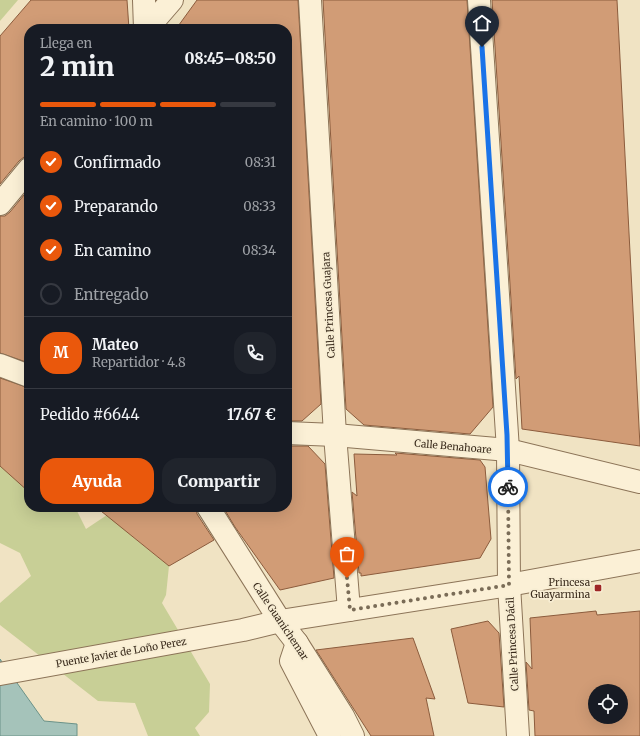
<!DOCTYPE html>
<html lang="es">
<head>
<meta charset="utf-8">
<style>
	body { margin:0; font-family:Merriweather,serif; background:#20242c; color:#f1f3f6; height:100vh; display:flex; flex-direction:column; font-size:15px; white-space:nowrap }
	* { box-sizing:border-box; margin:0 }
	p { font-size:13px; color:#9ea1a6 }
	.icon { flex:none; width:22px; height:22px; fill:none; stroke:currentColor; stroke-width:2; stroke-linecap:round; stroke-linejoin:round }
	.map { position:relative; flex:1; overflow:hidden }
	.sheet { position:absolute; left:24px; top:24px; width:268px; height:488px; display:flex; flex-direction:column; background:#171b24; border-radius:16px; box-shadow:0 4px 16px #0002 }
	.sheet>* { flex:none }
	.buttons { position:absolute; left:588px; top:684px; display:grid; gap:8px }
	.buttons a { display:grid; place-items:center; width:40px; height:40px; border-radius:50%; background:#171b24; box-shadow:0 4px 16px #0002; font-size:20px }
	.pin { position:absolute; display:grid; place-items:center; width:34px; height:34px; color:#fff; margin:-41px -17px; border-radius:50% 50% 50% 0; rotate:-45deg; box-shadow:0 0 4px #0007 }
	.pin .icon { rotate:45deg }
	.courier { position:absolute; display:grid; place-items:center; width:40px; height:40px; margin:-20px; border:3px solid #1a73e8; border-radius:50%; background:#fff; color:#222; box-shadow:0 1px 5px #0007 }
	.summary em { font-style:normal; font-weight:800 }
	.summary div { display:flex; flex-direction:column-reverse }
	.summary { display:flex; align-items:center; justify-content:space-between; height:68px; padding:0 16px }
	h1 { font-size:26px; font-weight:800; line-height:30px }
	.bar { display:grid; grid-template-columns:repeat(4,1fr); gap:6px 4px; align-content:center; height:48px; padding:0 16px }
	.bar i { height:5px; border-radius:3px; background:#363941 }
	.bar .selected { background:#ea580c }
	.bar p { grid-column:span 4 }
	.line { display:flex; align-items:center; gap:10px; padding:0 16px; border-top:1px solid #363941 }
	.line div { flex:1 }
	.round { display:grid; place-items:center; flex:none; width:42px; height:42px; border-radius:16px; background:#20242c }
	ol { padding:0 16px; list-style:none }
	li { display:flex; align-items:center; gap:12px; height:44px }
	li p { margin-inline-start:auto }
	li .icon { padding:4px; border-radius:50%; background:#ea580c; color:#fff; stroke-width:4 }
	li:last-child { color:#9ea1a6 }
	li i { width:22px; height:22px; border:2px solid #363941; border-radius:50% }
	.cta { display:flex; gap:8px; margin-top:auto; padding:8px 16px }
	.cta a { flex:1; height:46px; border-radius:16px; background:#ea580c; color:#fff; font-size:16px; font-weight:800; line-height:46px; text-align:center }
	.cta a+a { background:#20242c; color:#f1f3f6 }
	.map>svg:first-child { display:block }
</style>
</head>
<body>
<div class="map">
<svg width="640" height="736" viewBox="0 0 640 736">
	<rect width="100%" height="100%" fill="#f0e3c3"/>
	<!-- green -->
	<g fill="#c8cf96">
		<polygon points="0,0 18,0 0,21"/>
		<polygon points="0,448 29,492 29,507 75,507 86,529 119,507 133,537 169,566 166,595 162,603 210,684 209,712 195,728 200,736 148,736 135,703 98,701 0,625 0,603 31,576 20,553 0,543"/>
	</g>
	<!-- water -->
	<polygon fill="#a5c3ba" stroke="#6b9288" points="0,659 44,721 77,724 77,736 0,736"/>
	<!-- building -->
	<g fill="#d19c76" stroke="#8c5c3d" fill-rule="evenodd">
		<polygon points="31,0 127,0 129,29 29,29 29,157 24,157 19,161 0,184 0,36"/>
		<polygon points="197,0 298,0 321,404 302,421 287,421 287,29 176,29"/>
		<polygon points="323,0 467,0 493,407 470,434 364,425 346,409"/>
		<polygon points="492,0 617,0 640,446 522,429 519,376 516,379"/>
		<polygon points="29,189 29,363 0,353 0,216 5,216 10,212"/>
		<polygon points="0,378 29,388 29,492 0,466"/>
		<polygon points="287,446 308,446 325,464 334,578 280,590 235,527 223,507 287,507"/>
		<polygon points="395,453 480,460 485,467 491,539 480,558 361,576 361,573 359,573 352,492 357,496 354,454 397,455"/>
		<polygon points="96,507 196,507 197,514 214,540 169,566"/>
		<path d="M596,611L597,615L640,611V736H535L534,711L529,710L526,662L532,669L530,618ZM595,691H621V717H595Z"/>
		<polygon points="488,621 499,633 504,707 468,703 451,629"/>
		<polygon points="413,638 435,699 426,698 434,736 371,736 316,650"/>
	</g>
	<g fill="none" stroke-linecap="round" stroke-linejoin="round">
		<!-- minor casing -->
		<g stroke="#8c7458" stroke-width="24">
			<g id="minor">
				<polyline points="144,0 145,29"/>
				<polyline points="310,0 335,435 349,610"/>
				<polyline points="479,0 508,450 509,585 518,736"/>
				<polyline points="147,29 172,0"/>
				<polyline points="0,204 29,169"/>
				<polyline points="0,365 29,376"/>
				<polyline points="287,433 335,435 508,450 640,482"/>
				<polyline points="208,507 280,621 297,643 343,716 353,736"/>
				<polyline points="297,643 291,661 330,736"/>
				<polyline points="0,674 243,630 280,621 509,585 640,561"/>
			</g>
		</g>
		<!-- minor -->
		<use href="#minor" stroke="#fbf0d6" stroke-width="22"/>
	</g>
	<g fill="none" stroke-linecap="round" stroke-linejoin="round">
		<!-- done -->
		<polyline stroke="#7a6c57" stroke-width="4" stroke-dasharray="0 7.2" points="347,578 350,610 509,585 508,487"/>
		<!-- route -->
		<polyline stroke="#1a73e8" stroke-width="5" points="482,47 507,435 508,487"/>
	</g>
	<!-- markers -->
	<rect fill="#9e2526" stroke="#f7edd3" stroke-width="1.5" x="594" y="584" width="8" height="8" rx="2"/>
	<g text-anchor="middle" stroke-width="3.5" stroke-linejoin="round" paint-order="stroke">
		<!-- street labels -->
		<g font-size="10" fill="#3b2c1d" stroke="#f7edd3">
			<text transform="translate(328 305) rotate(-93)" y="4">Calle Princesa Guajara</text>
			<text transform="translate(453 446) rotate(5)" y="4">Calle Benahoare</text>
			<text transform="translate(281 621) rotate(56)" y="4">Calle Guanichemar</text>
			<text transform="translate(512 644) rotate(-93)" y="4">Calle Princesa Dácil</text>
			<text transform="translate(121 652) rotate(-10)" y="4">Puente Javier de Loño Perez</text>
		</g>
		<!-- poi labels -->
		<g font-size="10" fill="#3b2c1d" stroke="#f7edd3" text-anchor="end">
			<text x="590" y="586">Princesa<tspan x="590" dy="12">Guayarmina</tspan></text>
		</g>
	</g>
</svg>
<div class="buttons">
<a><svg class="icon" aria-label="locate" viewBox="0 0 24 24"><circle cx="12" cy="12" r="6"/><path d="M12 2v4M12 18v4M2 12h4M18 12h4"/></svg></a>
</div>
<div class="pin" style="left:347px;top:578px;background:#ea580c"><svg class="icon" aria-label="bag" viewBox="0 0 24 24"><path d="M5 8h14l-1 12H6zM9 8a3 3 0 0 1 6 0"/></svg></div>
<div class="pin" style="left:482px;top:47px;background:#1f2937"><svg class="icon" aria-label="home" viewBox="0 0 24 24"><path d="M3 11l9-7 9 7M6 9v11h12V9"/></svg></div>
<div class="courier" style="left:508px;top:487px"><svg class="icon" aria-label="bike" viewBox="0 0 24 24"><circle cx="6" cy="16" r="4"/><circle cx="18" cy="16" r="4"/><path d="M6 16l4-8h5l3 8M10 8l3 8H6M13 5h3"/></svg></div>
<section class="sheet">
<div class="summary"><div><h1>2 min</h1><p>Llega en</p></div><em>08:45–08:50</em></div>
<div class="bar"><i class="selected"></i><i class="selected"></i><i class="selected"></i><i></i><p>En camino · 100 m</p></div>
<ol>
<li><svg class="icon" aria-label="check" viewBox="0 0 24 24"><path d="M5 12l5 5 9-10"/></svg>Confirmado<p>08:31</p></li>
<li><svg class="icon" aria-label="check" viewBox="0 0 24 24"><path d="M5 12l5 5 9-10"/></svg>Preparando<p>08:33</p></li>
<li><svg class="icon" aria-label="check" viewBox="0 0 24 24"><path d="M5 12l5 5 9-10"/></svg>En camino<p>08:34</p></li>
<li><i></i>Entregado</li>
</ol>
<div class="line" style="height:72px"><b class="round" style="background:#ea580c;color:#fff">M</b><div><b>Mateo</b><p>Repartidor · 4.8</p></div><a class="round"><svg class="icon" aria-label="phone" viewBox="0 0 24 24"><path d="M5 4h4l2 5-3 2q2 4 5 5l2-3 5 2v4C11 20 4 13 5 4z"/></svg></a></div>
<div class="line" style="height:52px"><div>Pedido #6644</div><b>17.67 €</b></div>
<div class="cta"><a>Ayuda</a><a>Compartir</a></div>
</section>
</div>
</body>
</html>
